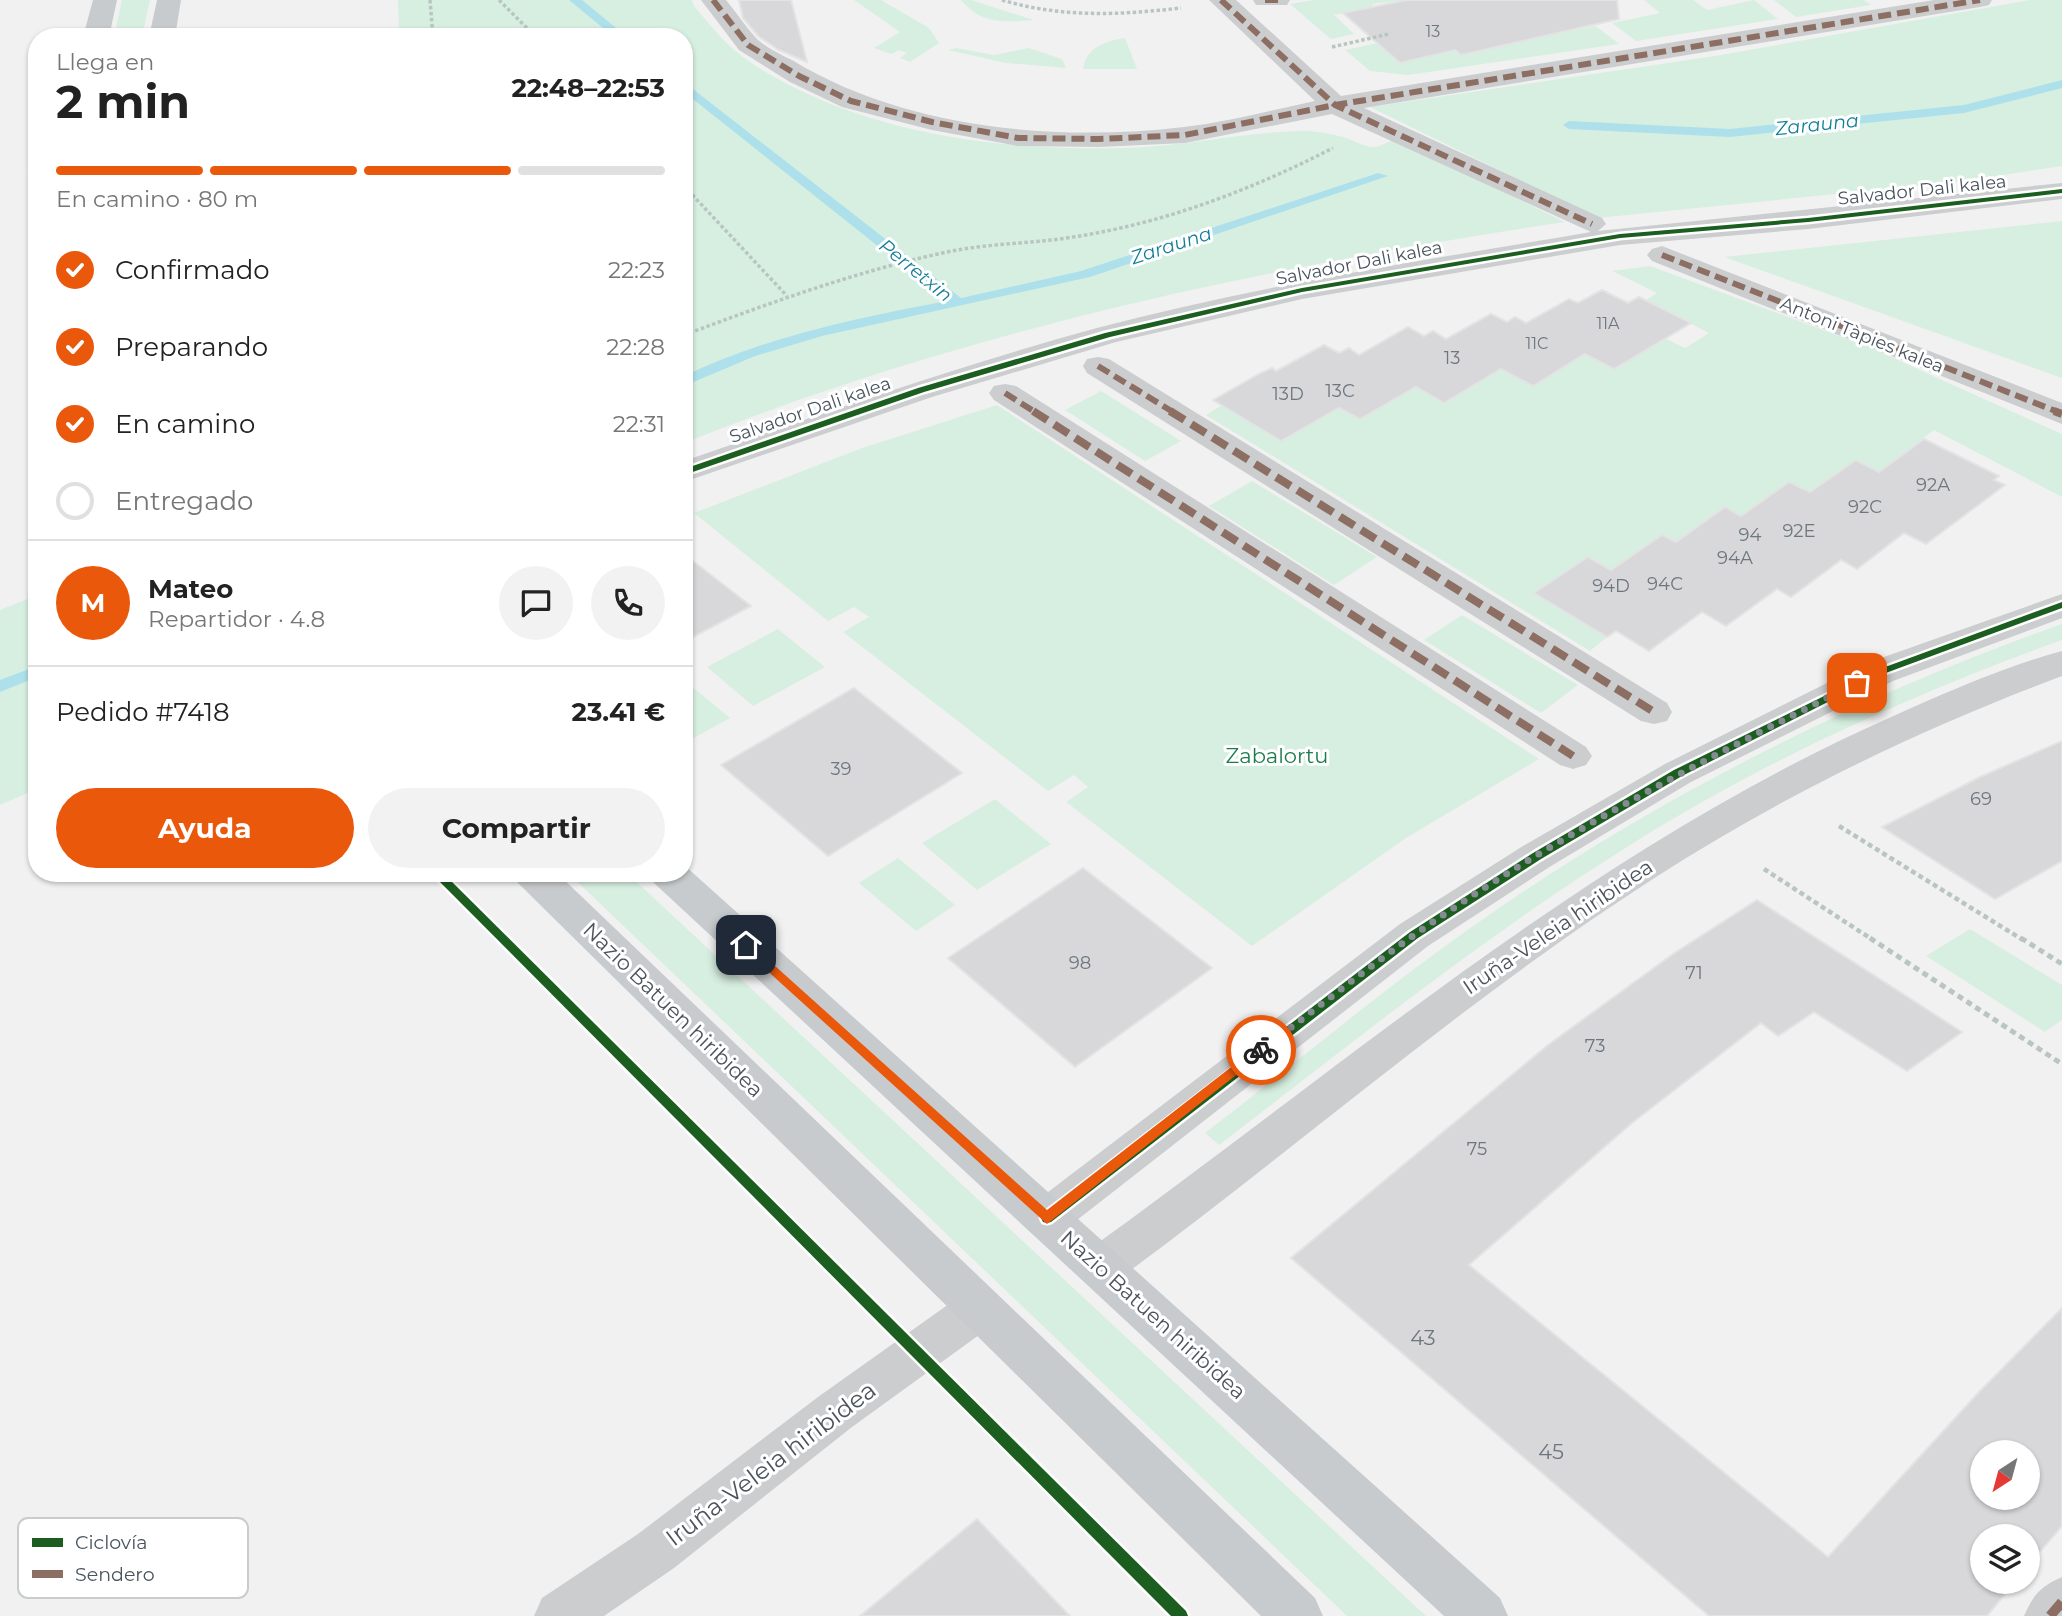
<!DOCTYPE html>
<html lang="es">
<head>
<meta charset="utf-8">
<style>
	body { margin:0; font-family:Montserrat,sans-serif; background:#f2f2f2; color:#222; height:100vh; display:flex; flex-direction:column; font-size:26px; white-space:nowrap }
	* { box-sizing:border-box; margin:0 }
	p { font-size:23px; color:#767676 }
	.icon { flex:none; width:38px; height:38px; fill:none; stroke:currentColor; stroke-width:2; stroke-linecap:round; stroke-linejoin:round }
	.map { position:relative; flex:1; overflow:hidden }
	.side { position:absolute; left:28px; top:28px; width:665px; height:854px; display:flex; flex-direction:column; background:#fff; border-radius:28px; box-shadow:0 2px 5px #0004 }
	.side>* { flex:none }
	.needle { width:46px; rotate:216deg }
	.tools { position:absolute; left:1970px; top:1440px; display:grid; gap:14px }
	.tools a { display:grid; place-items:center; width:70px; height:70px; border-radius:50%; background:#fff; box-shadow:0 2px 5px #0004; font-size:35px }
	.pin { position:absolute; display:grid; place-items:center; width:60px; height:60px; color:#fff; margin:-30px; border-radius:14px; box-shadow:0 4px 10px #0006 }
	.courier { position:absolute; display:grid; place-items:center; width:70px; height:70px; margin:-35px; border:5px solid #ea580c; border-radius:50%; background:#fff; color:#222; box-shadow:0 2px 9px #0007 }
	.summary em { font-style:normal; font-weight:700 }
	.summary div { display:flex; flex-direction:column-reverse }
	.summary { display:flex; align-items:center; justify-content:space-between; height:119px; padding:0 28px }
	h1 { font-size:46px; font-weight:700; line-height:52px }
	.bar { display:grid; grid-template-columns:repeat(4,1fr); gap:10px 7px; align-content:center; height:84px; padding:0 28px }
	.bar i { height:9px; border-radius:5px; background:#e0e0e0 }
	.bar .selected { background:#ea580c }
	.bar p { grid-column:span 4 }
	.line { display:flex; align-items:center; gap:18px; padding:0 28px; border-top:2px solid #e0e0e0 }
	.line div { flex:1 }
	.round { display:grid; place-items:center; flex:none; width:74px; height:74px; border-radius:37px; background:#f2f2f2 }
	ol { padding:0 28px; list-style:none }
	li { display:flex; align-items:center; gap:21px; height:77px }
	li p { margin-inline-start:auto }
	li .icon { padding:7px; border-radius:50%; background:#ea580c; color:#fff; stroke-width:4 }
	li:last-child { color:#767676 }
	li i { width:38px; height:38px; border:4px solid #e0e0e0; border-radius:50% }
	.cta { display:flex; gap:14px; margin-top:auto; padding:14px 28px }
	.cta a { flex:1; height:80px; border-radius:42px; background:#ea580c; color:#fff; font-size:28px; font-weight:700; line-height:80px; text-align:center }
	.cta a+a { background:#f2f2f2; color:#222 }
	.map>svg:first-child { display:block }
</style>
</head>
<body>
<div class="map">
<svg width="2062" height="1616" viewBox="0 0 2062 1616">
	<rect width="100%" height="100%" fill="#f2f1f1"/>
	<!-- green -->
	<g fill="#d7efe0">
		<polygon points="122,0 150,0 142,37 114,37"/>
		<path d="M398,0H692L694,6C711,26 727,47 750,62C857,133 997,151 1123,148C1181,147 1239,133 1297,131C1310,130 1327,133 1339,136C1350,138 1364,148 1375,147C1381,146 1388,142 1395,139L1565,222C1265,267 967,330 684,443V37H399Z"/>
		<polygon points="854,0 881,0 929,28 939,43 910,62 900,58 907,53 899,50 891,54 874,48 900,32"/>
		<path d="M961,0H971L1034,20C1004,22 982,25 961,0Z"/>
		<polygon points="1314,0 1407,0 1372,4 1374,7 1334,15 1354,34 1331,39 1290,4"/>
		<polygon points="1459,0 1547,35 1596,26 1619,44 1408,75 1370,71 1345,50 1378,43 1401,63 1455,50 1461,55 1494,48"/>
		<polygon points="1644,0 1693,0 1707,10 1754,0 1778,19 1636,41 1612,23 1660,13"/>
		<polygon points="1774,0 1864,0 1871,5 1796,17"/>
		<polygon points="2030,0 2062,0 2062,166 1956,182 1597,218 1370,107 1715,56"/>
		<path d="M1125,38L1137,69H1083C1086,47 1106,41 1125,38Z"/>
		<polygon points="956,48 994,55 1029,48 1062,59 1066,68 1006,63 948,50"/>
		<polygon points="2062,221 2062,378 1724,257"/>
		<polygon points="1650,266 1869,347 2062,434 2062,497 1934,430 1879,472 1856,460 1810,492 1789,482 1741,516 1725,507 1676,542 1662,535 1611,570 1587,557 1535,593 1607,637 1590,651 1206,415 1222,405 1339,408 1360,419 1416,387 1501,369 1533,386 1585,354 1614,369 1664,338 1685,348 1709,333 1646,300 1657,293 1612,271"/>
		<polygon points="1101,391 1181,441 1145,461 1065,410"/>
		<polygon points="997,405 1539,759 1406,838 1252,946 1066,802 1088,787 1074,775 1048,791 843,632 869,617 854,607 828,621 694,513 862,448"/>
		<polygon points="1252,481 1377,557 1334,585 1209,506"/>
		<polygon points="37,595 37,789 0,805 0,610"/>
		<polygon points="1462,615 1578,685 1541,713 1424,640"/>
		<path d="M2062,624V640C1911,695 1760,762 1624,849C1482,938 1352,1043 1219,1145L1205,1133C1295,1064 1383,989 1476,924C1655,798 1856,697 2062,624Z"/>
		<polygon points="778,629 825,667 753,706 707,667"/>
		<polygon points="684,680 730,718 692,739 684,733"/>
		<polygon points="995,799 1051,844 977,890 922,843"/>
		<polygon points="898,858 955,905 916,931 859,883"/>
		<polygon points="568,873 627,873 1426,1616 1347,1616"/>
		<polygon points="1970,929 2062,985 2062,1020 2045,1032 1926,956"/>
	</g>
	<g fill="none" stroke-linecap="round" stroke-linejoin="round">
		<!-- stream -->
		<g fill="#ade0eb" fill-rule="evenodd">
			<polygon points="569,0 582,0 627,37 614,37"/>
			<polygon points="2062,80 2062,88 1964,113 1730,137 1569,129 1563,125 1569,121 1730,129 1964,105"/>
			<path d="M684,82L961,298L1081,271L1378,173L1388,176L1090,277L822,336L755,356L684,386V376C768,336 857,318 947,301L684,92Z"/>
			<polygon points="37,666 37,677 0,692 0,680"/>
		</g>
	</g>
	<!-- building -->
	<g fill="#d8d8da" stroke="#e3e3e4" stroke-width="2" fill-rule="evenodd">
		<polygon points="739,0 791,0 807,62 779,50 758,36 743,18"/>
		<polygon points="1407,0 1617,0 1619,19 1461,55 1455,50 1400,63 1343,13"/>
		<polygon points="1602,290 1628,303 1639,297 1691,323 1614,369 1585,354 1533,386 1501,369 1444,403 1416,387 1360,419 1339,408 1281,441 1213,400 1261,373 1272,368 1276,371 1324,345 1339,353 1349,348 1359,355 1408,327 1424,336 1433,331 1446,339 1491,314 1507,322 1515,317 1526,323 1569,299 1578,303"/>
		<polygon points="1924,439 1999,476 1994,480 2005,485 1926,544 1904,533 1857,569 1841,560 1791,597 1777,589 1726,626 1702,612 1649,651 1616,631 1607,637 1534,593 1588,557 1611,570 1662,535 1676,542 1725,507 1741,516 1789,482 1810,492 1856,460 1879,472"/>
		<polygon points="684,554 751,606 684,642"/>
		<polygon points="854,688 962,773 828,856 721,765"/>
		<polygon points="2062,741 2062,861 1995,899 1882,827 1980,777"/>
		<polygon points="1083,868 1212,968 1075,1067 948,958"/>
		<path d="M1757,900L1962,1032L1907,1071L1814,1012L1778,1036L1761,1023L1632,1123L1469,1265L1828,1557L1979,1392L2062,1308V1526L2028,1566V1536H1983V1582H2015L1987,1616H1709L1291,1258L1548,1045L1673,954ZM1983,1452H2028V1498H1983Z"/>
		<polygon points="977,1519 1070,1616 860,1616"/>
	</g>
	<g fill="none" stroke-linecap="round" stroke-linejoin="round">
		<!-- path-far2 -->
		<g stroke="#b9c5c1" stroke-width="3.5" stroke-dasharray="3.5 2.5" stroke-linecap="butt">
			<polyline points="430,0 433,37"/>
			<polyline points="499,0 536,37"/>
			<path d="M1002,0C1062,18 1120,15 1181,8"/>
			<polyline points="1332,47 1389,34"/>
			<polyline points="684,186 787,296"/>
			<path d="M684,335C770,303 857,271 947,252C989,243 1031,244 1073,237C1165,223 1251,190 1333,148"/>
		</g>
		<!-- path-far1 -->
		<g stroke="#b9c5c1" stroke-width="4.5" stroke-dasharray="5 3.5" stroke-linecap="butt">
			<polyline points="1839,826 2023,940"/>
			<polyline points="1764,869 1873,940"/>
		</g>
		<!-- path -->
		<g stroke="#b9c5c1" stroke-width="5" stroke-dasharray="6 4.5" stroke-linecap="butt">
			<polyline points="1870,938 2062,1064"/>
			<polyline points="2021,938 2062,964"/>
		</g>
		<!-- minor -->
		<g fill="#cbcdcf" fill-rule="evenodd">
			<path d="M701,0H726C736,12 745,26 756,38C765,47 780,54 792,60C905,129 1055,142 1184,127C1228,122 1272,110 1315,101L1209,0H1236L1341,96L1934,0H1992L1989,5L1980,7L1364,108L1602,218L1606,224L1598,231L2062,183V199L1808,229L1620,245L1302,299L1116,342L932,397L684,482V461C821,414 958,366 1097,328C1259,285 1426,260 1591,232L1332,114L1185,143L1099,147L1018,146L932,130L842,107L790,82L739,50Z"/>
			<polygon points="1253,0 1290,0 1287,5 1256,5"/>
			<polygon points="1662,246 2062,403 2062,424 1652,261 1647,255 1652,249"/>
			<polygon points="1098,357 1109,359 1667,703 1672,712 1667,721 1654,724 1641,721 1087,373 1083,366 1087,359"/>
			<polygon points="1005,384 1016,386 1586,747 1592,756 1586,765 1573,769 1560,765 994,400 989,393 994,386"/>
			<polygon points="2062,594 2062,618 1893,681 1691,782 1551,866 1428,946 1063,1231 1047,1237 1031,1231 1024,1218 1031,1205 1400,924 1523,846 1665,764 1867,663"/>
			<path d="M2062,651V676C1920,729 1784,795 1656,877C1467,998 1297,1148 1116,1281L1100,1287L1084,1281L1077,1267L1084,1253C1346,1065 1591,850 1889,718C1945,693 2003,667 2062,651Z"/>
			<polygon points="980,1288 997,1294 1003,1308 997,1322 852,1427 674,1568 604,1616 534,1616 542,1598 638,1534 818,1397 963,1294"/>
			<path d="M2062,1577V1616H2024C2033,1595 2041,1586 2062,1577Z"/>
		</g>
		<!-- major -->
		<g fill="#c8cbcd" fill-rule="evenodd">
			<polygon points="93,0 117,0 109,37 83,37"/>
			<polygon points="157,0 181,0 175,37 149,37"/>
			<polygon points="684,865 1500,1598 1508,1616 1444,1616 654,883 648,873 684,873"/>
			<polygon points="512,873 557,873 1315,1598 1323,1616 1261,1616 518,883"/>
		</g>
		<!-- quiet-far2 -->
		<g stroke="#8d6e63" stroke-width="6" stroke-dasharray="13 6" stroke-linecap="butt">
			<polyline points="713,0 748,45 799,76 851,101 932,122 1018,138 1099,139 1185,135 1335,105 1980,0"/>
			<polyline points="1221,0 1335,105 1592,224"/>
			<polyline points="1265,0 1278,0"/>
			<polyline points="1662,255 2058,412"/>
			<polyline points="1098,366 1173,412"/>
			<polyline points="1005,393 1035,412"/>
		</g>
		<!-- quiet-far1 -->
		<g stroke="#8d6e63" stroke-width="8" stroke-dasharray="17 8" stroke-linecap="butt">
			<polyline points="1033,411 1573,756"/>
			<polyline points="1170,411 1654,712"/>
			<polyline points="2054,411 2062,414"/>
		</g>
		<!-- quiet -->
		<polyline stroke="#8d6e63" stroke-width="10" stroke-dasharray="21 10" stroke-linecap="butt" points="2050,1616 2062,1602"/>
		<!-- cycleway casing -->
		<g stroke="#fff" stroke-width="5">
			<g id="cycleway">
				<polygon points="34,95 37,95 37,202 33,200 30,174"/>
				<polygon points="2062,189 2062,193 1808,222 1620,238 1302,292 1110,337 924,392 684,475 684,469 918,388 1105,333 1302,288 1620,234 1808,218"/>
				<polygon points="2062,602 2062,608 1883,674 1682,776 1541,859 1418,938 1051,1222 1047,1223 1043,1222 1041,1218 1043,1214 1410,932 1533,853 1674,770 1877,670"/>
				<polygon points="431,873 443,873 1186,1611 1188,1616 1171,1616"/>
			</g>
		</g>
		<!-- cycleway -->
		<use href="#cycleway" fill="#1b5e20" fill-rule="evenodd"/>
	</g>
	<!-- route -->
	<polygon fill="#ea580c" points="746,940 1047,1210 1257,1047 1266,1047 1268,1050 1047,1224 742,948 740,945"/>
	<g fill="none" stroke-linecap="round" stroke-linejoin="round">
		<!-- done -->
		<path stroke="#848b91" stroke-width="7" stroke-dasharray="0 12.6" d="M1261,1050C1312,1012 1362,972 1414,935C1554,837 1705,759 1857,683"/>
	</g>
	<g text-anchor="middle" stroke-width="6" stroke-linejoin="round" paint-order="stroke">
		<!-- far-number labels -->
		<g font-size="16" fill="#6e767e">
			<text x="1433" y="37">13</text>
			<text x="1608" y="329">11A</text>
			<text x="1537" y="349">11C</text>
		</g>
		<!-- far-street labels -->
		<g font-size="18" fill="#49545d" stroke="#fff">
			<text transform="translate(1922 190) rotate(-6)" y="6">Salvador Dali kalea</text>
			<text transform="translate(1359 263) rotate(-11)" y="6">Salvador Dali kalea</text>
			<text transform="translate(1862 335) rotate(22)" y="6">Antoni Tàpies kalea</text>
			<text transform="translate(810 410) rotate(-19)" y="6">Salvador Dali kalea</text>
		</g>
		<!-- number labels -->
		<g font-size="18" fill="#6e767e">
			<text x="1452" y="364">13</text>
			<text x="1340" y="397">13C</text>
			<text x="1288" y="400">13D</text>
			<text x="1933" y="491">92A</text>
			<text x="1865" y="513">92C</text>
			<text x="1799" y="537">92E</text>
			<text x="1750" y="541">94</text>
			<text x="1735" y="564">94A</text>
			<text x="1665" y="590">94C</text>
			<text x="1611" y="592">94D</text>
			<text x="841" y="775">39</text>
			<text x="1981" y="805">69</text>
			<text x="1080" y="969">98</text>
			<text x="1694" y="979">71</text>
			<text x="1595" y="1052">73</text>
			<text x="1477" y="1155">75</text>
		</g>
		<!-- far-water labels -->
		<g font-size="19" font-style="italic" fill="#127e98" stroke="#fff">
			<text transform="translate(1817 124) rotate(-6)" y="7">Zarauna</text>
			<text transform="translate(1171 245) rotate(-18)" y="7">Zarauna</text>
			<text transform="translate(916 270) rotate(39)" y="7">Perretxin</text>
		</g>
		<!-- park labels -->
		<g font-size="21" fill="#1b7d4b" stroke="#fff">
			<text x="1277" y="763">Zabalortu</text>
		</g>
		<!-- street labels -->
		<g font-size="21" fill="#49545d" stroke="#fff">
			<text transform="translate(1558 927) rotate(-34)" y="7">Iruña-Veleia hiribidea</text>
			<text transform="translate(673 1010) rotate(44)" y="7">Nazio Batuen hiribidea</text>
			<text transform="translate(1153 1315) rotate(42)" y="7">Nazio Batuen hiribidea</text>
		</g>
		<!-- near-number labels -->
		<g font-size="21" fill="#6e767e">
			<text x="1423" y="1345">43</text>
			<text x="1551" y="1459">45</text>
		</g>
		<!-- near-street labels -->
		<g font-size="24" fill="#49545d" stroke="#fff">
			<text transform="translate(771 1464) rotate(-37)" y="8">Iruña-Veleia hiribidea</text>
		</g>
	</g>
	<!-- legend -->
	<rect x="18" y="1518" width="230" height="80" rx="10" fill="#fff" stroke="#c8ccce" stroke-width="2"/>
	<rect x="32" y="1538" width="31" height="9" fill="#1b5e20"/>
	<rect x="32" y="1570" width="31" height="8" fill="#8d6e63"/>
	<g font-size="19" fill="#49545d">
		<text x="75" y="1549">Ciclovía</text>
		<text x="75" y="1581">Sendero</text>
	</g>
</svg>
<div class="tools">
<a><svg class="needle" viewBox="-14 -14 28 28"><path d="M0-13l5 13h-10z" fill="#e53935"/><path d="M0 13l5-13h-10z" fill="#767676"/></svg></a>
<a><svg class="icon" aria-label="layers" viewBox="0 0 24 24"><path d="M12 4l9 5-9 5-9-5zM3 14l9 5 9-5"/></svg></a>
</div>
<div class="pin" style="left:1857px;top:683px;background:#ea580c"><svg class="icon" aria-label="bag" viewBox="0 0 24 24"><path d="M5 8h14l-1 12H6zM9 8a3 3 0 0 1 6 0"/></svg></div>
<div class="pin" style="left:746px;top:945px;background:#1f2937"><svg class="icon" aria-label="home" viewBox="0 0 24 24"><path d="M3 11l9-7 9 7M6 9v11h12V9"/></svg></div>
<div class="courier" style="left:1261px;top:1050px"><svg class="icon" aria-label="bike" viewBox="0 0 24 24"><circle cx="6" cy="16" r="4"/><circle cx="18" cy="16" r="4"/><path d="M6 16l4-8h5l3 8M10 8l3 8H6M13 5h3"/></svg></div>
<section class="side">
<div class="summary"><div><h1>2 min</h1><p>Llega en</p></div><em>22:48–22:53</em></div>
<div class="bar"><i class="selected"></i><i class="selected"></i><i class="selected"></i><i></i><p>En camino · 80 m</p></div>
<ol>
<li><svg class="icon" aria-label="check" viewBox="0 0 24 24"><path d="M5 12l5 5 9-10"/></svg>Confirmado<p>22:23</p></li>
<li><svg class="icon" aria-label="check" viewBox="0 0 24 24"><path d="M5 12l5 5 9-10"/></svg>Preparando<p>22:28</p></li>
<li><svg class="icon" aria-label="check" viewBox="0 0 24 24"><path d="M5 12l5 5 9-10"/></svg>En camino<p>22:31</p></li>
<li><i></i>Entregado</li>
</ol>
<div class="line" style="height:126px"><b class="round" style="background:#ea580c;color:#fff">M</b><div><b>Mateo</b><p>Repartidor · 4.8</p></div><a class="round"><svg class="icon" aria-label="chat" viewBox="0 0 24 24"><path d="M4 5h16v11H9l-5 4z"/></svg></a><a class="round"><svg class="icon" aria-label="phone" viewBox="0 0 24 24"><path d="M5 4h4l2 5-3 2q2 4 5 5l2-3 5 2v4C11 20 4 13 5 4z"/></svg></a></div>
<div class="line" style="height:91px"><div>Pedido #7418</div><b>23.41 €</b></div>
<div class="cta"><a>Ayuda</a><a>Compartir</a></div>
</section>
</div>
</body>
</html>
